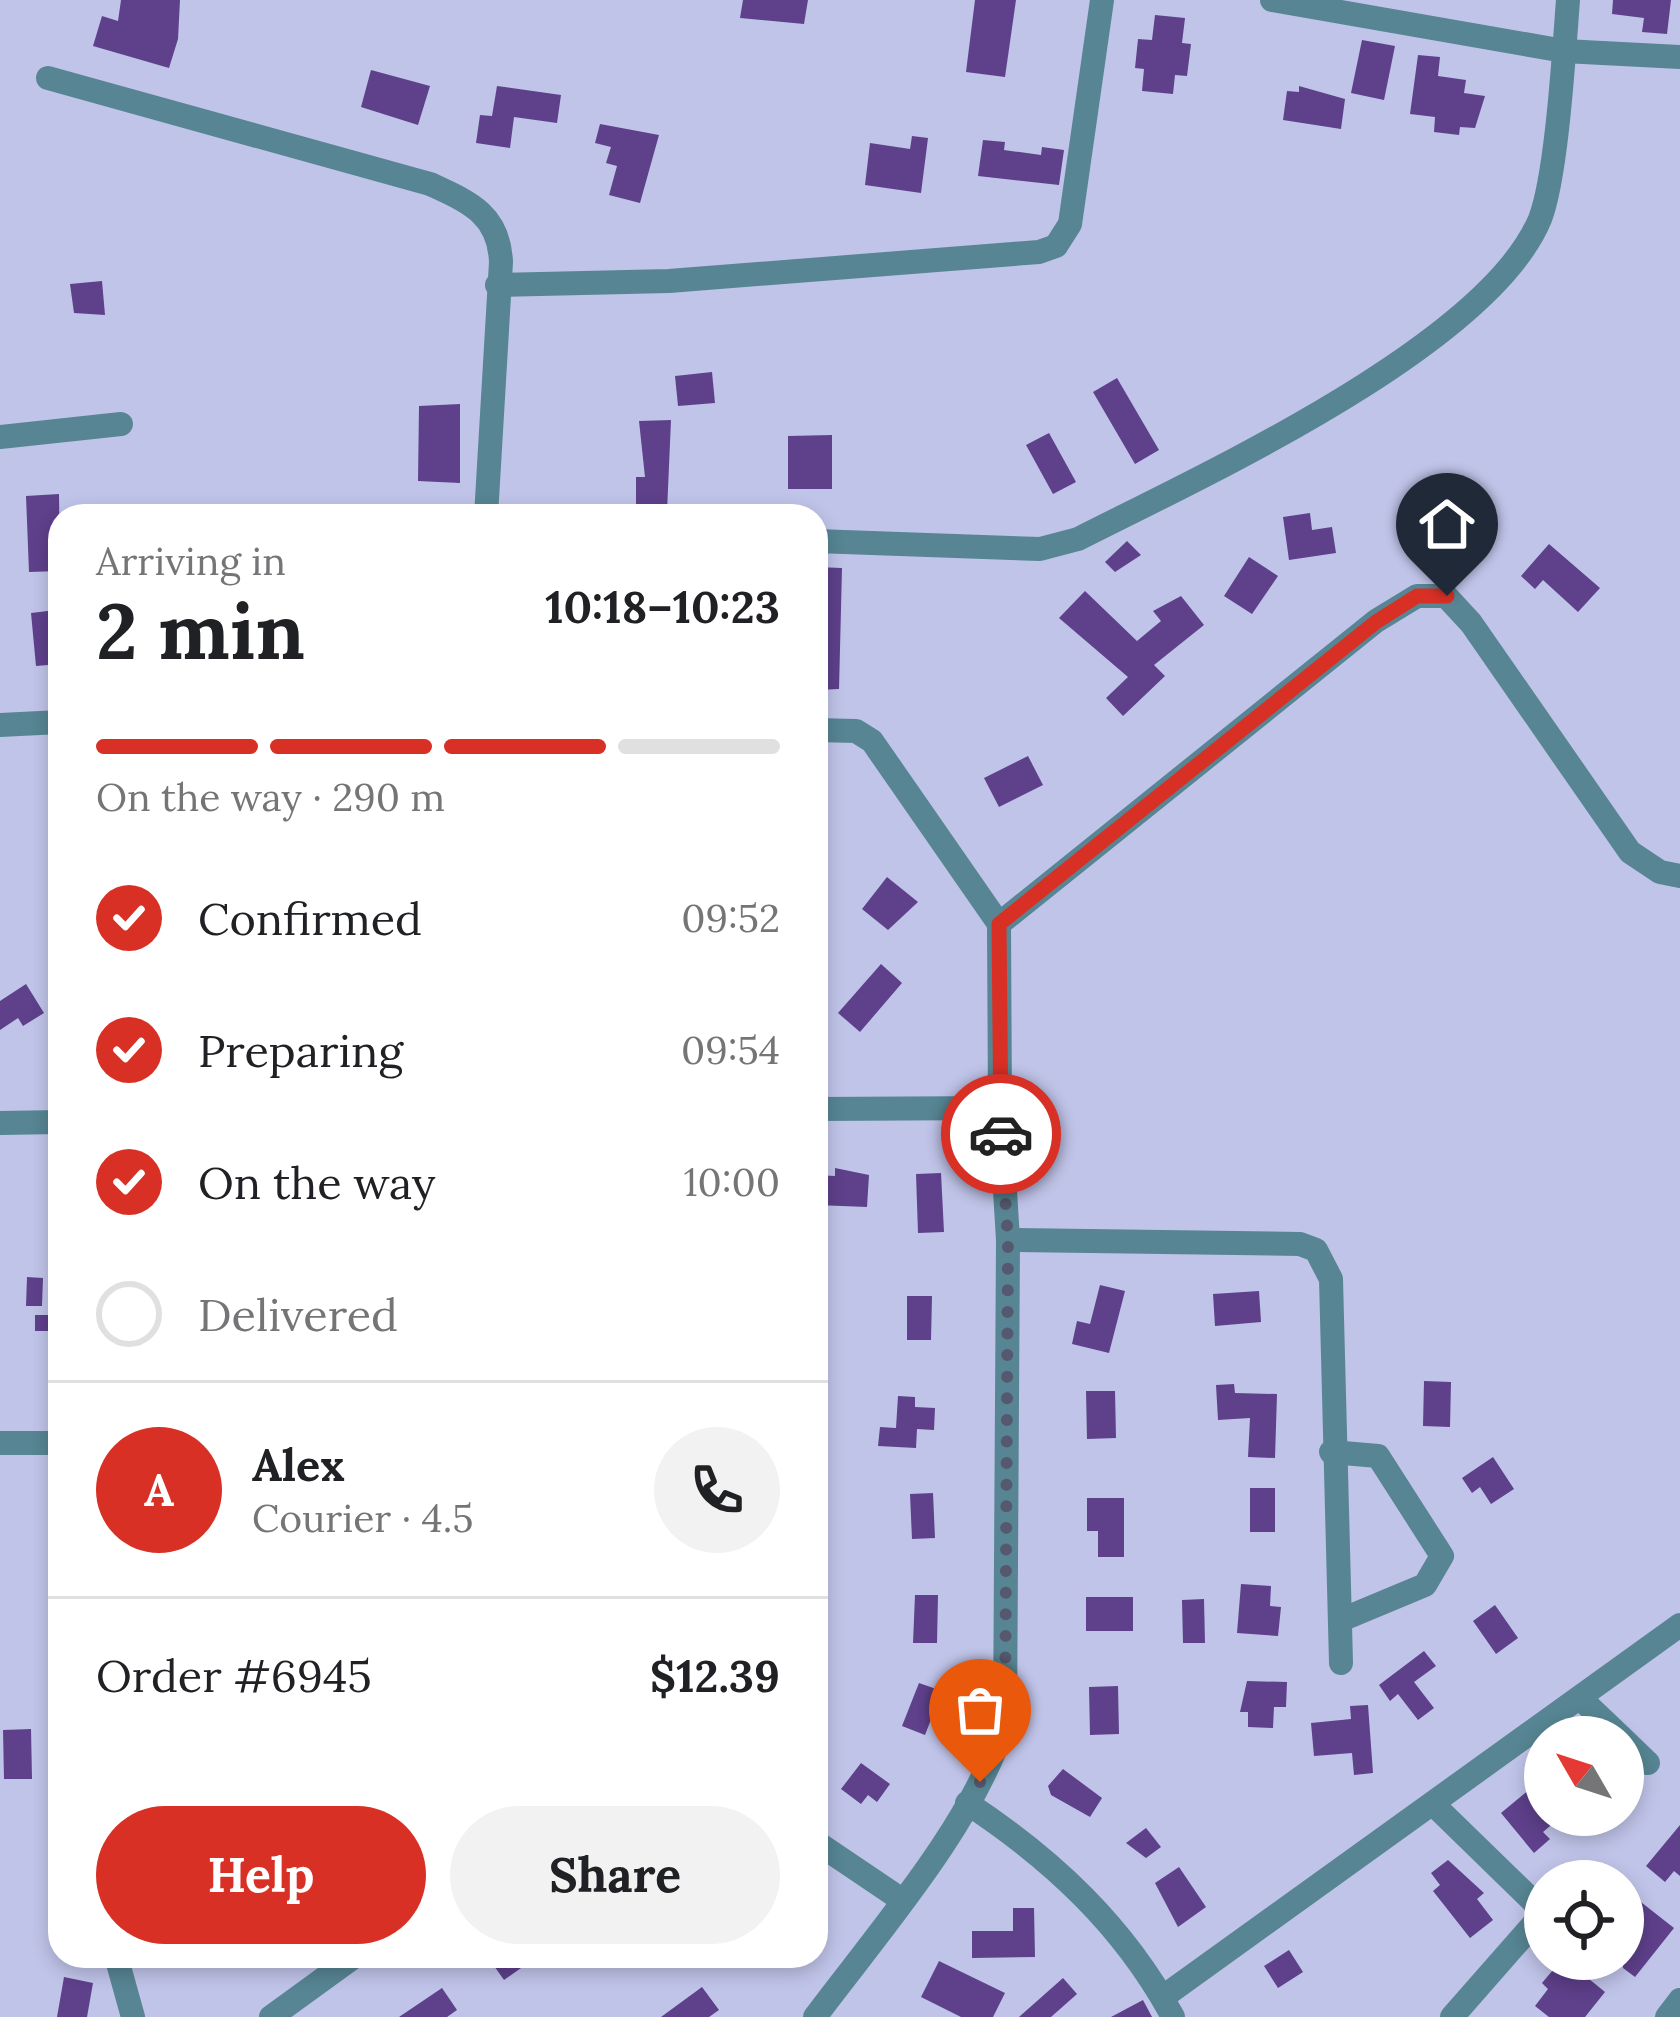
<!DOCTYPE html>
<html lang="en">
<head>
<meta charset="utf-8">
<style>
	body { margin:0; font-family:Lora,serif; background:#f2f2f2; color:#202124; height:100vh; display:flex; flex-direction:column; font-size:45px; white-space:nowrap }
	* { box-sizing:border-box; margin:0 }
	p { font-size:39px; color:#757577 }
	.icon { flex:none; width:66px; height:66px; fill:none; stroke:currentColor; stroke-width:2; stroke-linecap:round; stroke-linejoin:round }
	.map { position:relative; flex:1; overflow:hidden }
	.panel { position:absolute; left:48px; top:504px; width:780px; height:1464px; display:flex; flex-direction:column; background:#fff; border-radius:36px; box-shadow:0 6px 18px #0003 }
	.panel>* { flex:none }
	.needle { width:78px; rotate:309deg }
	.fabs { position:absolute; left:1524px; top:1716px; display:grid; gap:24px }
	.fabs a { display:grid; place-items:center; width:120px; height:120px; border-radius:50%; background:#fff; box-shadow:0 6px 18px #0003; font-size:60px }
	.pin { position:absolute; display:grid; place-items:center; width:102px; height:102px; color:#fff; margin:-123px -51px; border-radius:50% 50% 50% 0; rotate:-45deg; box-shadow:0 0 12px #0007 }
	.pin .icon { rotate:45deg }
	.courier { position:absolute; display:grid; place-items:center; width:120px; height:120px; margin:-60px; border:9px solid #d93025; border-radius:50%; background:#fff; color:#222; box-shadow:0 3px 15px #0007 }
	.head em { font-style:normal; font-weight:700 }
	.head div { display:flex; flex-direction:column-reverse }
	.head { display:flex; align-items:center; justify-content:space-between; height:204px; padding:0 48px }
	h1 { font-size:78px; font-weight:700; line-height:90px }
	.bar { display:grid; grid-template-columns:repeat(4,1fr); gap:18px 12px; align-content:center; height:144px; padding:0 48px }
	.bar i { height:15px; border-radius:9px; background:#e0e0e0 }
	.bar .current { background:#d93025 }
	.bar p { grid-column:span 4 }
	.line { display:flex; align-items:center; gap:30px; padding:0 48px; border-top:3px solid #e0e0e0 }
	.line div { flex:1 }
	.round { display:grid; place-items:center; flex:none; width:126px; height:126px; border-radius:63px; background:#f2f2f2 }
	ol { padding:0 48px; list-style:none }
	li { display:flex; align-items:center; gap:36px; height:132px }
	li p { margin-inline-start:auto }
	li .icon { padding:12px; border-radius:50%; background:#d93025; color:#fff; stroke-width:4 }
	li:last-child { color:#757577 }
	li i { width:66px; height:66px; border:6px solid #e0e0e0; border-radius:50% }
	.cta { display:flex; gap:24px; margin-top:auto; padding:24px 48px }
	.cta a { flex:1; height:138px; border-radius:72px; background:#d93025; color:#fff; font-size:48px; font-weight:700; line-height:138px; text-align:center }
	.cta a+a { background:#f2f2f2; color:#202124 }
	.map>svg:first-child { display:block }
</style>
</head>
<body>
<div class="map">
<svg width="1680" height="2017" viewBox="0 0 1680 2017">
	<rect width="100%" height="100%" fill="#c0c4e9"/>
	<!-- building -->
	<g fill="#5e408b">
		<polygon points="121,0 180,0 178,39 169,68 93,46 102,16 118,21"/>
		<polygon points="743,0 808,0 804,24 740,18"/>
		<polygon points="975,0 1016,0 1005,77 966,72"/>
		<polygon points="1613,0 1671,0 1667,34 1642,32 1644,18 1612,14"/>
		<polygon points="1155,15 1185,18 1182,43 1191,44 1187,76 1175,75 1173,94 1142,91 1144,69 1135,68 1138,39 1152,40"/>
		<polygon points="1362,40 1395,46 1384,100 1351,93"/>
		<polygon points="1418,55 1440,57 1438,76 1466,80 1464,93 1485,96 1475,128 1460,127 1459,135 1434,132 1435,117 1410,114"/>
		<polygon points="371,70 430,86 418,125 361,107"/>
		<polygon points="497,86 561,95 557,123 514,117 510,148 476,143 480,115 492,116"/>
		<polygon points="1299,86 1345,99 1341,129 1283,120 1287,91 1299,92"/>
		<polygon points="600,124 659,135 640,203 609,195 617,166 606,163 611,147 595,143"/>
		<polygon points="912,136 928,138 921,193 865,185 870,143 910,149"/>
		<polygon points="983,140 1005,142 1004,150 1041,155 1042,147 1064,150 1059,185 978,176"/>
		<polygon points="102,281 105,315 74,313 70,284"/>
		<polygon points="712,372 715,403 678,406 675,376"/>
		<polygon points="1117,378 1159,450 1135,464 1093,392"/>
		<polygon points="460,404 460,483 418,481 419,406"/>
		<polygon points="671,420 667,512 636,513 636,477 645,477 639,421"/>
		<polygon points="1049,433 1076,482 1053,494 1026,445"/>
		<polygon points="832,435 832,489 788,489 788,436"/>
		<polygon points="1472,487 1484,517 1444,533 1432,503"/>
		<polygon points="59,494 60,571 29,572 26,496"/>
		<polygon points="1310,513 1312,530 1332,527 1336,553 1289,560 1283,517"/>
		<polygon points="1127,541 1141,555 1115,572 1105,562"/>
		<polygon points="1549,544 1600,588 1578,612 1543,580 1535,589 1521,576"/>
		<polygon points="1249,557 1278,576 1252,614 1224,596"/>
		<polygon points="816,567 842,568 839,689 816,690 821,593 816,592"/>
		<polygon points="1085,591 1137,641 1161,621 1153,611 1181,596 1204,625 1154,665 1165,676 1123,716 1106,698 1128,677 1059,618"/>
		<polygon points="56,610 60,664 36,666 31,613"/>
		<polygon points="1028,756 1043,785 999,807 984,778"/>
		<polygon points="887,877 918,902 888,930 862,909"/>
		<polygon points="881,964 902,983 860,1032 838,1013"/>
		<polygon points="26,984 44,1013 23,1026 18,1018 0,1030 0,1001"/>
		<polygon points="835,1168 869,1175 867,1207 816,1205 816,1175 835,1176"/>
		<polygon points="941,1173 944,1232 918,1233 916,1174"/>
		<polygon points="27,1277 43,1278 42,1306 26,1306"/>
		<polygon points="1100,1285 1125,1291 1109,1353 1072,1344 1077,1321 1090,1324"/>
		<polygon points="1259,1291 1261,1322 1215,1326 1213,1294"/>
		<polygon points="907,1296 932,1296 931,1340 907,1340"/>
		<rect x="35" y="1315" width="25" height="16"/>
		<polygon points="1424,1381 1451,1382 1450,1427 1423,1426"/>
		<polygon points="1234,1384 1235,1393 1277,1394 1275,1458 1248,1457 1250,1418 1218,1420 1216,1385"/>
		<polygon points="1086,1391 1115,1391 1116,1438 1087,1439"/>
		<polygon points="898,1396 915,1397 915,1407 935,1408 934,1430 917,1429 916,1448 878,1446 880,1427 896,1428"/>
		<polygon points="1493,1457 1514,1489 1491,1504 1480,1487 1472,1493 1462,1478"/>
		<rect x="1250" y="1488" width="25" height="44"/>
		<polygon points="933,1493 935,1538 912,1539 910,1494"/>
		<polygon points="1087,1498 1124,1498 1124,1557 1098,1557 1098,1531 1087,1531"/>
		<polygon points="1241,1584 1271,1586 1270,1606 1281,1607 1278,1636 1237,1633"/>
		<polygon points="915,1595 938,1595 937,1643 913,1643"/>
		<rect x="1086" y="1597" width="47" height="34"/>
		<polygon points="1204,1599 1205,1643 1183,1643 1182,1600"/>
		<polygon points="1495,1605 1518,1638 1496,1654 1473,1621"/>
		<polygon points="1424,1651 1436,1666 1414,1682 1434,1708 1418,1720 1398,1694 1390,1701 1379,1685"/>
		<polygon points="1247,1681 1287,1682 1286,1707 1274,1707 1273,1728 1248,1727 1248,1712 1240,1712"/>
		<polygon points="919,1683 942,1691 925,1735 902,1726"/>
		<polygon points="1118,1686 1119,1734 1090,1735 1089,1687"/>
		<polygon points="1368,1705 1373,1773 1354,1775 1352,1753 1314,1756 1311,1723 1351,1719 1350,1706"/>
		<polygon points="31,1729 32,1779 4,1779 3,1730"/>
		<polygon points="861,1763 890,1784 877,1802 868,1795 861,1804 841,1789"/>
		<polygon points="1063,1769 1102,1798 1090,1817 1051,1795 1048,1786"/>
		<polygon points="1530,1789 1545,1806 1545,1815 1563,1815 1543,1832 1550,1839 1534,1853 1501,1813"/>
		<polygon points="1680,1825 1680,1876 1674,1871 1665,1882 1646,1866"/>
		<polygon points="1146,1828 1161,1847 1146,1858 1126,1843"/>
		<polygon points="1448,1860 1484,1893 1477,1899 1493,1920 1470,1938 1433,1891 1440,1885 1431,1873"/>
		<polygon points="1179,1867 1206,1907 1178,1927 1155,1883"/>
		<polygon points="1623,1888 1674,1928 1635,1977 1623,1968"/>
		<polygon points="1013,1908 1034,1908 1035,1957 972,1958 972,1931 1013,1931"/>
		<polygon points="1289,1950 1303,1972 1278,1988 1264,1966"/>
		<polygon points="487,1956 538,1956 504,1980"/>
		<polygon points="939,1961 1005,1993 993,2017 961,2017 921,1997"/>
		<polygon points="1558,1964 1567,1971 1572,1965 1605,1992 1585,2017 1549,2017 1535,2006 1548,1989 1542,1983"/>
		<polygon points="64,1977 93,1983 87,2017 57,2017"/>
		<polygon points="1063,1978 1077,1994 1051,2017 1019,2017"/>
		<polygon points="702,1987 719,2010 709,2017 661,2017"/>
		<polygon points="442,1988 457,2010 447,2017 399,2017"/>
		<polygon points="1143,2000 1152,2017 1111,2017"/>
	</g>
	<g fill="none" stroke-linecap="round" stroke-linejoin="round">
		<!-- minor -->
		<g stroke="#578593" stroke-width="24">
			<polyline points="1272,0 1564,51 1680,57"/>
			<path d="M48,78L430,184C469,202 499,214 501,262L486,516"/>
			<polyline points="497,285 669,281 1039,252 1056,246 1070,224 1102,0"/>
			<polyline points="0,437 121,424"/>
			<path d="M816,541L1040,549L1078,539C1200,477 1487,346 1540,219C1557,175 1564,51 1568,0"/>
			<polyline points="0,725 60,722"/>
			<polyline points="999,924 1376,621 1417,596 1446,596 1471,623 1630,852 1660,872 1680,876"/>
			<polyline points="816,1109 1000,1108"/>
			<polyline points="0,1123 60,1122"/>
			<polyline points="1008,1240 1300,1244 1316,1250 1331,1279 1341,1663"/>
			<polyline points="0,1443 60,1443"/>
			<polyline points="1331,1452 1378,1456 1442,1556 1425,1585 1341,1620"/>
			<polyline points="1580,1698 1621,1737"/>
			<polyline points="1623,1739 1648,1763"/>
			<path d="M967,1803C1052,1859 1124,1926 1173,2017"/>
			<polyline points="1433,1804 1541,1909 1538,1919 1452,2017"/>
			<polyline points="816,1842 902,1900"/>
			<polyline points="116,1956 133,2017"/>
			<polyline points="1163,1997 1680,1625"/>
			<polyline points="271,2017 355,1956"/>
			<path d="M815,2017C880,1930 972,1826 1005,1723L1008,1240L1000,1108L999,924L872,741L856,731L816,730"/>
			<polyline points="1667,2017 1680,2000"/>
		</g>
	</g>
	<g fill="none" stroke-linecap="round" stroke-linejoin="round">
		<!-- done -->
		<polyline stroke="#55586e" stroke-width="12" stroke-dasharray="0 21.6" points="980,1782 1005,1723 1008,1240 1001,1134"/>
		<!-- route -->
		<polyline stroke="#d93025" stroke-width="15" points="1001,1134 999,924 1376,622 1417,596 1447,596"/>
	</g>
</svg>
<div class="fabs">
<a><svg class="needle" viewBox="-14 -14 28 28"><path d="M0-13l5 13h-10z" fill="#e53935"/><path d="M0 13l5-13h-10z" fill="#757577"/></svg></a>
<a><svg class="icon" aria-label="locate" viewBox="0 0 24 24"><circle cx="12" cy="12" r="6"/><path d="M12 2v4M12 18v4M2 12h4M18 12h4"/></svg></a>
</div>
<div class="pin" style="left:980px;top:1782px;background:#ea580c"><svg class="icon" aria-label="bag" viewBox="0 0 24 24"><path d="M5 8h14l-1 12H6zM9 8a3 3 0 0 1 6 0"/></svg></div>
<div class="pin" style="left:1447px;top:596px;background:#1f2937"><svg class="icon" aria-label="home" viewBox="0 0 24 24"><path d="M3 11l9-7 9 7M6 9v11h12V9"/></svg></div>
<div class="courier" style="left:1001px;top:1134px"><svg class="icon" aria-label="car" viewBox="0 0 24 24"><path d="M5 17H2v-5l4-1 3-4h7l3 4 3 1v5h-3M9 17h6M6 11h13"/><circle cx="7" cy="17" r="2"/><circle cx="17" cy="17" r="2"/></svg></div>
<section class="panel">
<div class="head"><div><h1>2 min</h1><p>Arriving in</p></div><em>10:18–10:23</em></div>
<div class="bar"><i class="current"></i><i class="current"></i><i class="current"></i><i></i><p>On the way · 290 m</p></div>
<ol>
<li><svg class="icon" aria-label="check" viewBox="0 0 24 24"><path d="M5 12l5 5 9-10"/></svg>Confirmed<p>09:52</p></li>
<li><svg class="icon" aria-label="check" viewBox="0 0 24 24"><path d="M5 12l5 5 9-10"/></svg>Preparing<p>09:54</p></li>
<li><svg class="icon" aria-label="check" viewBox="0 0 24 24"><path d="M5 12l5 5 9-10"/></svg>On the way<p>10:00</p></li>
<li><i></i>Delivered</li>
</ol>
<div class="line" style="height:216px"><b class="round" style="background:#d93025;color:#fff">A</b><div><b>Alex</b><p>Courier · 4.5</p></div><a class="round"><svg class="icon" aria-label="phone" viewBox="0 0 24 24"><path d="M5 4h4l2 5-3 2q2 4 5 5l2-3 5 2v4C11 20 4 13 5 4z"/></svg></a></div>
<div class="line" style="height:156px"><div>Order #6945</div><b>$12.39</b></div>
<div class="cta"><a>Help</a><a>Share</a></div>
</section>
</div>
</body>
</html>
